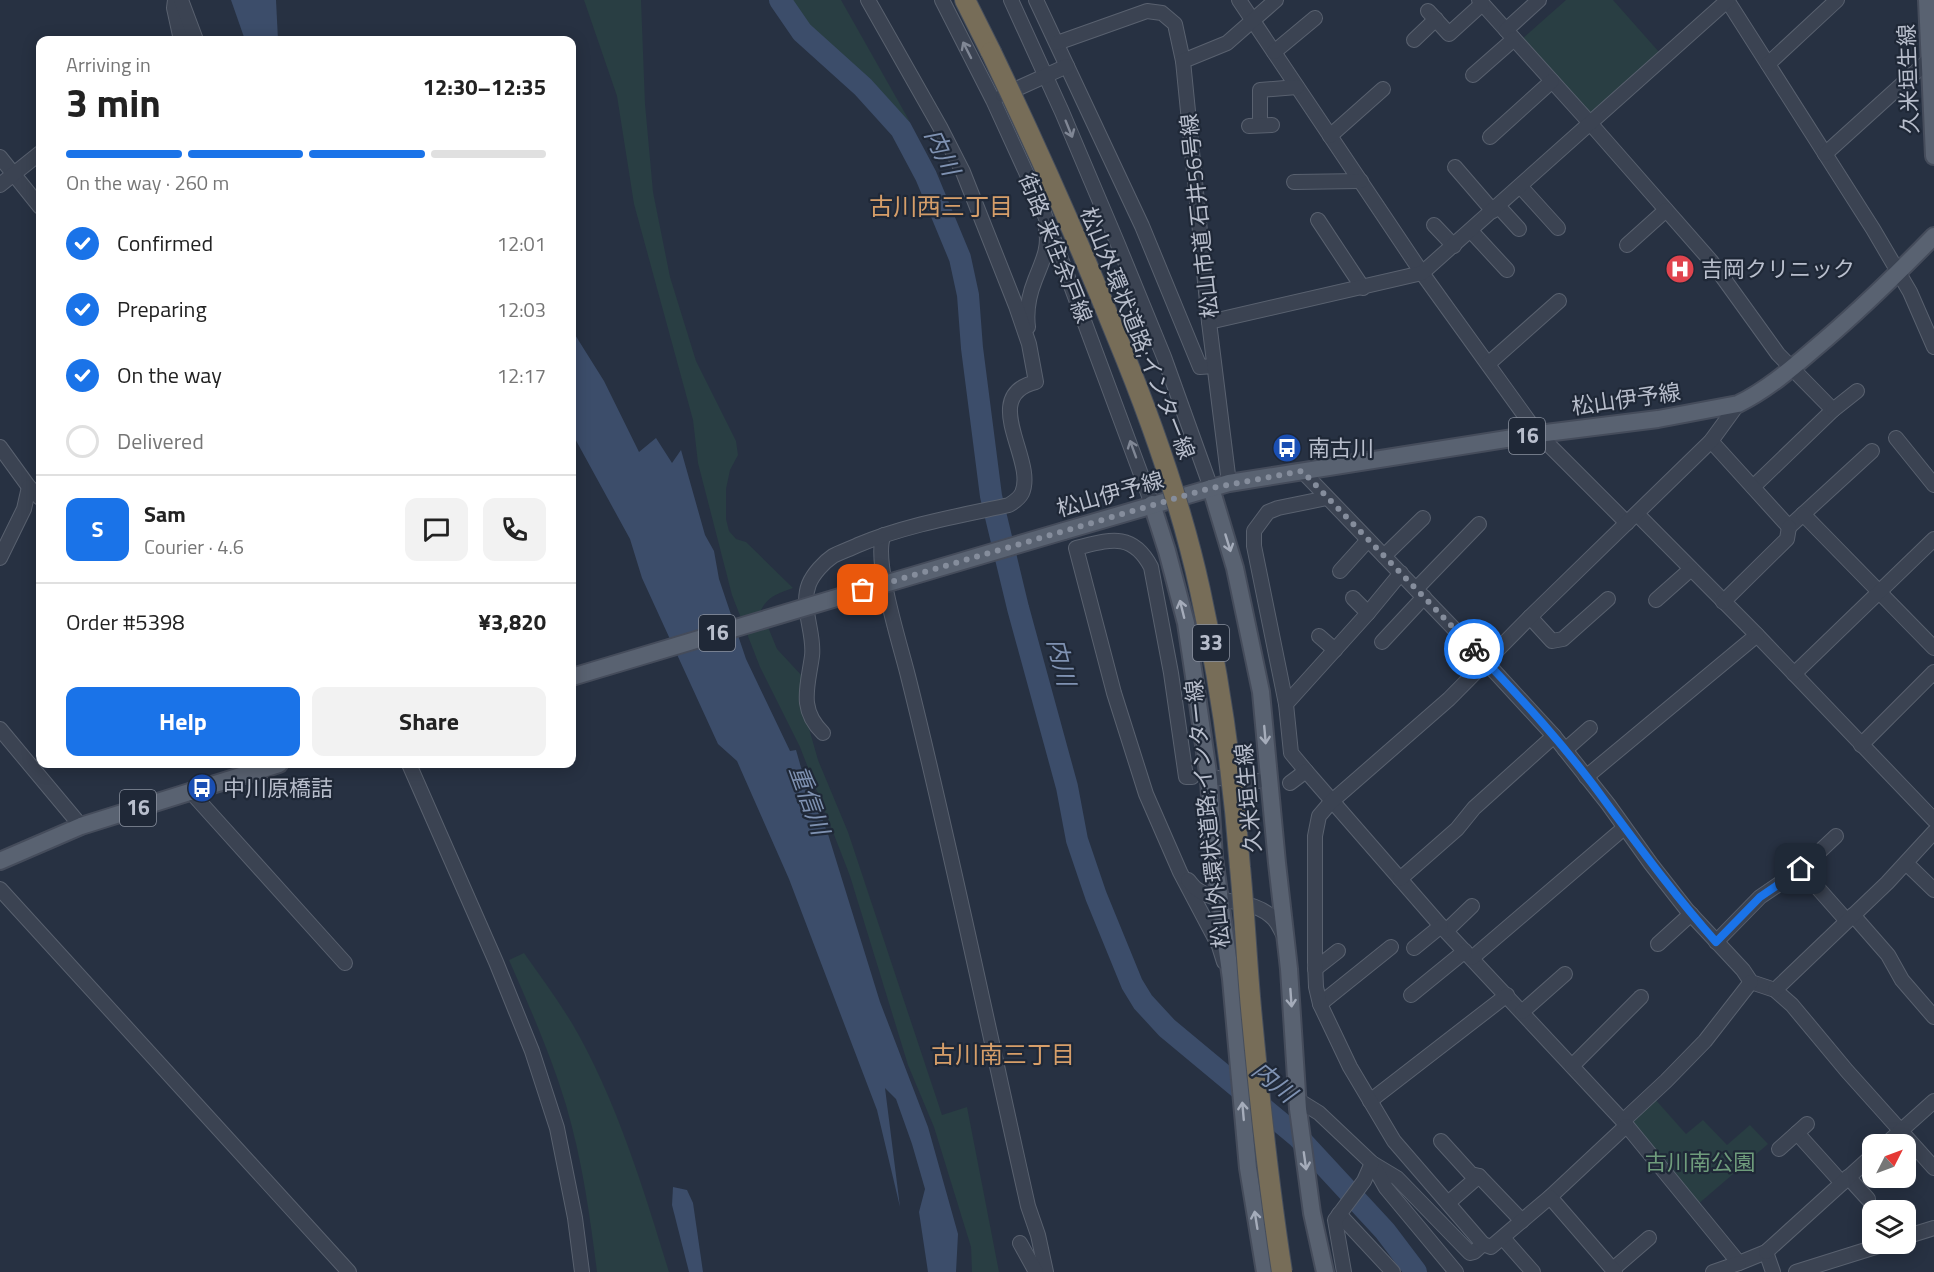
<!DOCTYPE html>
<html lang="en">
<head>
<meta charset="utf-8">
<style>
	body { margin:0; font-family:"Titillium Web","Noto Sans JP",sans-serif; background:#f2f2f2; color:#222; height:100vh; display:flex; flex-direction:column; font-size:22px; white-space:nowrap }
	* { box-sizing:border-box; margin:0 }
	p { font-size:20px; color:#767676 }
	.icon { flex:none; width:33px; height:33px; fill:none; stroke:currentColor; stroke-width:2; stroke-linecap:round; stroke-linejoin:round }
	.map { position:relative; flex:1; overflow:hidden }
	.panel { position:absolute; left:36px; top:36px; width:540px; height:732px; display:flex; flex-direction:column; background:#fff; border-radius:12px; box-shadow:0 3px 15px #0003 }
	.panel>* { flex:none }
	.needle { width:39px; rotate:48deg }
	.buttons { position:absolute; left:1862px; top:1134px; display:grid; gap:12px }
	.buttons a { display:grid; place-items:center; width:54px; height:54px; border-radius:12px; background:#fff; box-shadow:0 3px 15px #0003; font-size:30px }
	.pin { position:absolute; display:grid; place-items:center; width:51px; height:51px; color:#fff; margin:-26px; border-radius:12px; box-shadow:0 3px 9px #0006 }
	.courier { position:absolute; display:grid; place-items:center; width:60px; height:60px; margin:-30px; border:4px solid #1a73e8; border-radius:50%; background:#fff; color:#222; box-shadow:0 2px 8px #0007 }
	.summary em { font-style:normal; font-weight:700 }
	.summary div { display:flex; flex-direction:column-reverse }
	.summary { display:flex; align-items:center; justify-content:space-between; height:102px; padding:0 30px }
	h1 { font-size:39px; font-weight:700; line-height:45px }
	.bar { display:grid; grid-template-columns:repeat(4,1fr); gap:9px 6px; align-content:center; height:72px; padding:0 30px }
	.bar i { height:8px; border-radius:4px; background:#e0e0e0 }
	.bar .selected { background:#1a73e8 }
	.bar p { grid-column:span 4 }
	.line { display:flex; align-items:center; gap:15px; padding:0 30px; border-top:2px solid #e0e0e0 }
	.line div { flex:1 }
	.round { display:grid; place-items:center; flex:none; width:63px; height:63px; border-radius:12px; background:#f2f2f2 }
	ol { padding:0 30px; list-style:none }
	li { display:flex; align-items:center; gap:18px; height:66px }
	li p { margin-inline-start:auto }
	li .icon { padding:6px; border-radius:50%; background:#1a73e8; color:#fff; stroke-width:4 }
	li:last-child { color:#767676 }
	li i { width:33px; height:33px; border:3px solid #e0e0e0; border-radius:50% }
	.cta { display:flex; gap:12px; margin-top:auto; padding:12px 30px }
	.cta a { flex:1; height:69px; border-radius:12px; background:#1a73e8; color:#fff; font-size:24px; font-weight:700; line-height:69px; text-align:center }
	.cta a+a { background:#f2f2f2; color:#222 }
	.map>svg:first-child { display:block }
</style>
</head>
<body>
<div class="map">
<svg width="1934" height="1272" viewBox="0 0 1934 1272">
	<rect width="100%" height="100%" fill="#273142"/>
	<!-- green -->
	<g fill="#293e43">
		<path d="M584,0H641L645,104L653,192L670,277L696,361L736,441L738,455L730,470L726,489V519L729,531L736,539L746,542L793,588C779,593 768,596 761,610L777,649L803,677L800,697L818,760L848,832L942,1115L967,1107L999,1272H972L971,1247L934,1127L908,1065L850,876L800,747L760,667L732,595L698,463L693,420L634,204L617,96Z"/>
		<polygon points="788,0 841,0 910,122 833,47 805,27"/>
		<polygon points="1566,0 1613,0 1659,52 1590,114 1522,39"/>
		<path d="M524,953C541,977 558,1000 573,1025C616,1099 644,1190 669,1272H597C590,1216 582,1159 566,1105C551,1055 530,1008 509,960Z"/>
		<polygon points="1654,1098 1686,1134 1703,1120 1727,1145 1750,1125 1768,1144 1697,1205 1629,1122"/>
	</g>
	<!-- water -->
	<g fill="#3c4d6a">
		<polygon points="231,0 276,0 278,40 245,40"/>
		<polygon points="572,330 604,381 639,452 656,438 672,463 681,450 705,535 714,551 719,579 746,659 790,751 796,750 802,771 801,778 807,781 828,834 880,1002 928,1127 958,1234 956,1272 928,1272 919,1212 925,1189 912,1144 896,1099 885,1088 900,1207 877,1110 789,879 737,761 718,744 642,578 630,539 573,435"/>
		<polygon points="673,1187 687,1190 693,1203 703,1272 689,1272 672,1205"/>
	</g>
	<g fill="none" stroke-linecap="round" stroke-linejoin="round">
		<!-- river -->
		<polyline stroke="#3c4d6a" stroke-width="22" points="780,0 802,32 863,87 901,129 926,176 960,258 968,295 972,348 991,496 1018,608 1067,787 1077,840 1096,896 1132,984 1143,1002 1167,1028 1298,1137 1385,1231 1416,1272"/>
		<!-- minor casing -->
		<g stroke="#59616f" stroke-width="16">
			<g id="minor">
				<polyline points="175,0 174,8 181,40"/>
				<polyline points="181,0 196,40"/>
				<polyline points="942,0 993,100 1041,205 1152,504"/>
				<polyline points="1011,0 1062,112 1117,242 1164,357 1211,488"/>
				<polyline points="1036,0 1142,226 1200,367 1214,366"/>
				<polyline points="1239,0 1422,273 1538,434 1627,523"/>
				<polyline points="1479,0 1590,123 1711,261 1778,354 1833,410 1753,487"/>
				<polyline points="1727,0 1873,229 1910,292 1934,347"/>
				<polyline points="1428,11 1449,34 1482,4"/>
				<polyline points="1506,30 1539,0"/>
				<polyline points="1414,40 1436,19"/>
				<polyline points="1057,43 1147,11 1162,13 1175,24 1183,61"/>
				<polyline points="1274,52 1315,18"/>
				<polyline points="1768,64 1837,0"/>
				<polyline points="1473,75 1514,39"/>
				<polyline points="1003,95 1067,66"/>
				<polyline points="1260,125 1260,90 1297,87"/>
				<polyline points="1249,126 1272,125"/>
				<polyline points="1330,136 1383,89"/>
				<polyline points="1490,137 1552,81"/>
				<polyline points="1825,154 1930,59"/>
				<polyline points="0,157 40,207"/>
				<polyline points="1455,167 1493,211"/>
				<polyline points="1294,182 1361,181"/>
				<polyline points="0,185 40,153"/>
				<polyline points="1520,186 1558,228"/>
				<polyline points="1498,206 1519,229"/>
				<polyline points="1318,220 1363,288"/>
				<polyline points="1434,225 1454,246"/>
				<polyline points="1471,231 1507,270"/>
				<polyline points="1627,245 1666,210"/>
				<polyline points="1209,322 1422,273 1728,0"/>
				<path d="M1028,327C1026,311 1029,295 1035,280C1041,264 1050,248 1046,230"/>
				<polyline points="1488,364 1559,301"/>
				<polyline points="1833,410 1857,391"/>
				<polyline points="1896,438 1934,485"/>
				<polyline points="1711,441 1789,527 1872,451"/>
				<polyline points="0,447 29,487 40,498"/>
				<polyline points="1302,471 1485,661 1554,736 1608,804 1651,864 1687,910 1743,970 1751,982 1775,990 1792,1005 1847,1071 1934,1168"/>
				<polyline points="1229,483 1209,322 1183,61 1227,43 1276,0"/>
				<polyline points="1637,514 1757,635 1934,820"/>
				<polyline points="1803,514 1934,648"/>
				<path d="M884,535C872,558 901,647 908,676C952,851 988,1029 1028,1206L1038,1235L1046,1272"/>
				<polyline points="1384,556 1423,518"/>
				<polyline points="0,558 24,509 29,487"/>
				<polyline points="1340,571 1368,540"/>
				<polyline points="1416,589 1479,524"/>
				<polyline points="1353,598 1368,613"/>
				<polyline points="1656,600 1691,569"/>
				<polyline points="1723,602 1787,539 1789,527"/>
				<polyline points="1530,617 1552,641 1563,639 1608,599"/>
				<polyline points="1319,636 1335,650"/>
				<polyline points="1382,642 1424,597"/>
				<polyline points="1794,674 1934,539"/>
				<polyline points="1286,704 1254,546 1254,531 1268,512 1278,508 1327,498"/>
				<polyline points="0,729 81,826"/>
				<path d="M823,733C798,709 808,686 812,656C815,633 800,607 809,584C813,574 824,562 833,556C840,552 850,549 858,545C906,525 958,516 1009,505C1014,502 1019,499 1022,493C1037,460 978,396 1036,382L1029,344L1016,306L963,172L940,127L868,0"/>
				<polyline points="1861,745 1934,672"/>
				<polyline points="1565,750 1590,728"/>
				<polyline points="409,764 496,962 532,1051 557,1128 575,1218 582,1272"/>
				<polyline points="1306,771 1291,753 1286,704 1368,613 1401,573"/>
				<path d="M1192,777H1186L1171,673L1151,567C1132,531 1109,540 1076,548L1114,693L1146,794L1180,872L1219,946L1224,962"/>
				<polyline points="1586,777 1757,635"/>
				<polyline points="1218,778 1258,781"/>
				<polyline points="1290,783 1306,771 1441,926 1623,1121 1739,1263 1766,1252 1773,1272"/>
				<polyline points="190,791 345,963"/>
				<polyline points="1906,863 1934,890"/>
				<polyline points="1801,869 1847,921"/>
				<polyline points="1400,879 1457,829 1474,808 1554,736"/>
				<path d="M1188,880C1191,883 1194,888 1198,890C1221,906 1253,897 1274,919C1278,923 1281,931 1284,936"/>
				<polyline points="0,889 349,1272"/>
				<polyline points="1853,915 1888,955 1902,980 1934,1017"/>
				<polyline points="1446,931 1472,906"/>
				<polyline points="1716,942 1760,897 1801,869 1836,836"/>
				<polyline points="1658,944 1691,914"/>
				<polyline points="1414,948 1441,926"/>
				<polyline points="1472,958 1624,828"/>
				<polyline points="1315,969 1338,951"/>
				<polyline points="1775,990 1887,883 1934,832"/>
				<polyline points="1411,995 1465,951"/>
				<polyline points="1320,1004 1391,947"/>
				<polyline points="1522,1012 1565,974"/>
				<polyline points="1572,1066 1641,997"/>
				<polyline points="1298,1100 1319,1113 1372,1163 1397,1178 1470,1253 1474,1252 1483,1244"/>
				<polyline points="1370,1101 1507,995"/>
				<polyline points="1623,1121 1666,1081 1705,1041 1751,982"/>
				<polyline points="1797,1133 1842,1183"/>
				<polyline points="1441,1141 1471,1174 1479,1176 1522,1221"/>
				<polyline points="1886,1144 1934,1101"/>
				<polyline points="1779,1149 1807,1124"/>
				<polyline points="1373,1165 1386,1188 1456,1272"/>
				<polyline points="1848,1177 1868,1199"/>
				<polyline points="1550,1197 1626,1126"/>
				<polyline points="1448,1203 1479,1176"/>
				<polyline points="1339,1214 1393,1272"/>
				<polyline points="1905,1237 1934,1228"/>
				<polyline points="1503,1238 1533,1272"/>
				<polyline points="1020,1243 1036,1272"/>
				<polyline points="1766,1252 1872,1156"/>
				<polyline points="1613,1269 1649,1238"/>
				<polyline points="1344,1272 1335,1220 1364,1181 1372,1163"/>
				<polyline points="1615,1272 1550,1197 1491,1247 1483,1244 1394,1141 1350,1067 1320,1004 1316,987 1315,962 1315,836 1319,816 1331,802 1449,699 1530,617 1711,441 1738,404"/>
				<polyline points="1713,1272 1739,1263"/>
				<polyline points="1796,1272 1885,1244"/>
			</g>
		</g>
		<!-- major casing -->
		<g stroke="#454c5b" stroke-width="20">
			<g id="major">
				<polyline points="1927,0 1934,156"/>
				<polyline points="1211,488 1235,568 1261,692 1277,863 1289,969 1298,1109 1312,1213 1325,1272"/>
				<polyline points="1152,504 1167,551 1186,623 1198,703 1209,780 1214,858 1231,979 1248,1168 1265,1272"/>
				<path d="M1064,531L1229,483L1538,434L1658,419L1738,404C1765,391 1790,370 1813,350C1856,314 1895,276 1934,236"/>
				<polyline points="0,861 81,826 279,764"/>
			</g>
		</g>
		<!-- highway casing -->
		<g stroke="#464e5c" stroke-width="22">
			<polyline id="highway" points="965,0 991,52"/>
		</g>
		<!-- minor -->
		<use href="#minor" stroke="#3b4352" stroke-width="14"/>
		<!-- major -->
		<use href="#major" stroke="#596271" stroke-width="16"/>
		<!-- highway -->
		<use href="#highway" stroke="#776d58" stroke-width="20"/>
		<!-- major-bridge casing -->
		<g stroke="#454c5b" stroke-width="20" stroke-linecap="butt">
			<g id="major-bridge">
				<polyline points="878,586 1064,531"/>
				<polyline points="572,677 863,590"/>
			</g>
		</g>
		<!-- highway-bridge casing -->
		<g stroke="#464e5c" stroke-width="22" stroke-linecap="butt">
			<path id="highway-bridge" d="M991,52C1036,146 1078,240 1117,337C1151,419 1181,503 1200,590C1220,681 1233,774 1240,867C1245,918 1247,969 1252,1019C1260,1104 1269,1188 1282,1272"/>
		</g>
		<!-- major-bridge -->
		<use href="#major-bridge" stroke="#596271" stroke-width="16"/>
		<!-- highway-bridge -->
		<use href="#highway-bridge" stroke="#776d58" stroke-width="20"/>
	</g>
	<!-- one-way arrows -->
	<defs><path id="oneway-shaft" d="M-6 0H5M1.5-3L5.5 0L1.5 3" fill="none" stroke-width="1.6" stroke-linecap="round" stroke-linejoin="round" transform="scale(1.5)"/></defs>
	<g stroke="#808795">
		<use href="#oneway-shaft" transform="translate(967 50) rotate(-117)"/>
		<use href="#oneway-shaft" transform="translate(1069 129) rotate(68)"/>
		<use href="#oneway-shaft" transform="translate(1133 449) rotate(-110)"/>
	</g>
	<g stroke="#a5acba">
		<use href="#oneway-shaft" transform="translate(1228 543) rotate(73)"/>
		<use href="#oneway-shaft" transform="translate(1182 609) rotate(-104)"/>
		<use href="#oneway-shaft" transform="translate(1265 735) rotate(85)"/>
		<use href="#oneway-shaft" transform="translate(1291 998) rotate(86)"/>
		<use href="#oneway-shaft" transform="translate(1243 1111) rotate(-95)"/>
		<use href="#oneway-shaft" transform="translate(1305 1161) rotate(82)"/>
		<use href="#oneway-shaft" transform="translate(1256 1220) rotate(-99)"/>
	</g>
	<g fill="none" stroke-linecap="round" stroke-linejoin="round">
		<!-- done -->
		<polyline stroke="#858d9c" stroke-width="6" stroke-dasharray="0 10.8" points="863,590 1211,488 1302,471 1474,649"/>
		<!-- route -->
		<path stroke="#1a73e8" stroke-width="8" d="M1474,649C1521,698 1568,749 1608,805C1643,852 1677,898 1716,942L1760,897L1801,869"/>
	</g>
	<!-- icons -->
	<defs>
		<g id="hospital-disc" transform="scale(1.5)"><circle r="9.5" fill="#e0444e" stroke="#1f2837"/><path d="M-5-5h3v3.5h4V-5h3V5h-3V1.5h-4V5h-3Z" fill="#fff"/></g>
		<g id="bus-disc" transform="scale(1.5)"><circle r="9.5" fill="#1a4fb4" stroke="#1f2837"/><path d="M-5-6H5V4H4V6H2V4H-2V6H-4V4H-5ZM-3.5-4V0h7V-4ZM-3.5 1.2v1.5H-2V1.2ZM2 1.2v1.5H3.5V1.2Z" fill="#fff"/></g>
	</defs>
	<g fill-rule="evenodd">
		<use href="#hospital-disc" x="1680" y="269"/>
		<use href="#bus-disc" x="1287" y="448"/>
		<use href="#bus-disc" x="202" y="788"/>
	</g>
	<g text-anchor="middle" stroke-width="4.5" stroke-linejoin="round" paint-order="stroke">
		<!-- shield labels -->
		<g fill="#1f2837" stroke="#8a919f" stroke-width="1.5">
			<rect x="1509" y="418" width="36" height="36" rx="4.5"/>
			<rect x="699" y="615" width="36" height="36" rx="4.5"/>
			<rect x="1193" y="625" width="36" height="36" rx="4.5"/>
			<rect x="120" y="790" width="36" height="36" rx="4.5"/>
		</g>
		<g font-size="21" font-weight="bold" fill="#b8becc">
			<text x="1527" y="443">16</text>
			<text x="717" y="640">16</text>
			<text x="1211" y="650">33</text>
			<text x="138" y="815">16</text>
		</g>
		<!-- street labels -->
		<g font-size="22" fill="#b8becc" stroke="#1f2837">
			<text transform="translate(1908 79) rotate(-92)" y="8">久米垣生線</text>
			<text transform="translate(1199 216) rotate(-96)" y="8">松山市道 石井56号線</text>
			<text transform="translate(1056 248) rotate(68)" y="8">街路 来住余戸線</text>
			<text transform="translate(1138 333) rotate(68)" y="8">松山外環状道路;インター線</text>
			<text transform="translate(1626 399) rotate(-8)" y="8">松山伊予線</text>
			<text transform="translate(1110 494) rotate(-16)" y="8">松山伊予線</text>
			<text transform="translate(1248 798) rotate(-95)" y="8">久米垣生線</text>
			<text transform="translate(1207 814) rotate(-96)" y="8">松山外環状道路;インター線</text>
		</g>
		<!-- poi labels -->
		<g font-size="22" fill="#b8becc" stroke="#1f2837" text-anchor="start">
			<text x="1701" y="277">吉岡クリニック</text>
			<text x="1308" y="456">南古川</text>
			<text x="223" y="796">中川原橋詰</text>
		</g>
		<!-- park labels -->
		<g font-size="22" fill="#6f9c7c" stroke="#1f2837">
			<text x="1700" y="1170">古川南公園</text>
		</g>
		<!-- water labels -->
		<g font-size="24" font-style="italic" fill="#7f92b2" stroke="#1f2837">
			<text transform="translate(942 152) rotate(65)" y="8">内川</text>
			<text transform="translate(1061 662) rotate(76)" y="8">内川</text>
			<text transform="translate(809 800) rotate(70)" y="8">重信川</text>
			<text transform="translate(1274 1082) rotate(40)" y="8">内川</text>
		</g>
		<!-- neighbourhood labels -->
		<g font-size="24" fill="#d69e69" stroke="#1f2837">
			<text x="941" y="215">古川西三丁目</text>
			<text x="1003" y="1063">古川南三丁目</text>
		</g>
	</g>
</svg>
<div class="buttons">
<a><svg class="needle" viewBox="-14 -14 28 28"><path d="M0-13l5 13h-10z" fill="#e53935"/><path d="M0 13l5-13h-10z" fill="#767676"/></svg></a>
<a><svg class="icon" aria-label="layers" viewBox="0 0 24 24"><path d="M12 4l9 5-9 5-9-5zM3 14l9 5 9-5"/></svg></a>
</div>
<div class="pin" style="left:863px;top:590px;background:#ea580c"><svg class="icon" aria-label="bag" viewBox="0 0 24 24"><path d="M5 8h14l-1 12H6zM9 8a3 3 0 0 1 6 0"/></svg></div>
<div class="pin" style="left:1801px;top:869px;background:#1f2937"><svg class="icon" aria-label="home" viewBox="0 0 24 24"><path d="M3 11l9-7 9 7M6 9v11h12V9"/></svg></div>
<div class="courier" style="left:1474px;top:649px"><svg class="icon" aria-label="bike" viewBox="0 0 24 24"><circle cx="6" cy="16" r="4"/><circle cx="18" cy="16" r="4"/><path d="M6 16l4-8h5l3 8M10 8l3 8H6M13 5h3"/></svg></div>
<section class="panel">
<div class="summary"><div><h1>3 min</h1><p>Arriving in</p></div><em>12:30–12:35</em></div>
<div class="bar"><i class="selected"></i><i class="selected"></i><i class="selected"></i><i></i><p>On the way · 260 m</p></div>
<ol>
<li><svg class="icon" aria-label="check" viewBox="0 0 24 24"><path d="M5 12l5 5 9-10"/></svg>Confirmed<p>12:01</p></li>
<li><svg class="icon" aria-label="check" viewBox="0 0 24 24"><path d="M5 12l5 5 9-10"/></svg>Preparing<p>12:03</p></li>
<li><svg class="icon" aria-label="check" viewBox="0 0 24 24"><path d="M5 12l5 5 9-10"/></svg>On the way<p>12:17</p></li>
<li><i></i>Delivered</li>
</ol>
<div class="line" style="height:108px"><b class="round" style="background:#1a73e8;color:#fff">S</b><div><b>Sam</b><p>Courier · 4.6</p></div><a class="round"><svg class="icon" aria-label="chat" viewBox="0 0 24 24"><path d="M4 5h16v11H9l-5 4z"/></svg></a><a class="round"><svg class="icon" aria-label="phone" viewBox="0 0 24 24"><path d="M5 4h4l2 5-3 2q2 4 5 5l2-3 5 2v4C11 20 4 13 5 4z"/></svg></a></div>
<div class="line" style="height:78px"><div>Order #5398</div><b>¥3,820</b></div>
<div class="cta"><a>Help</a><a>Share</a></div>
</section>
</div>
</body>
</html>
